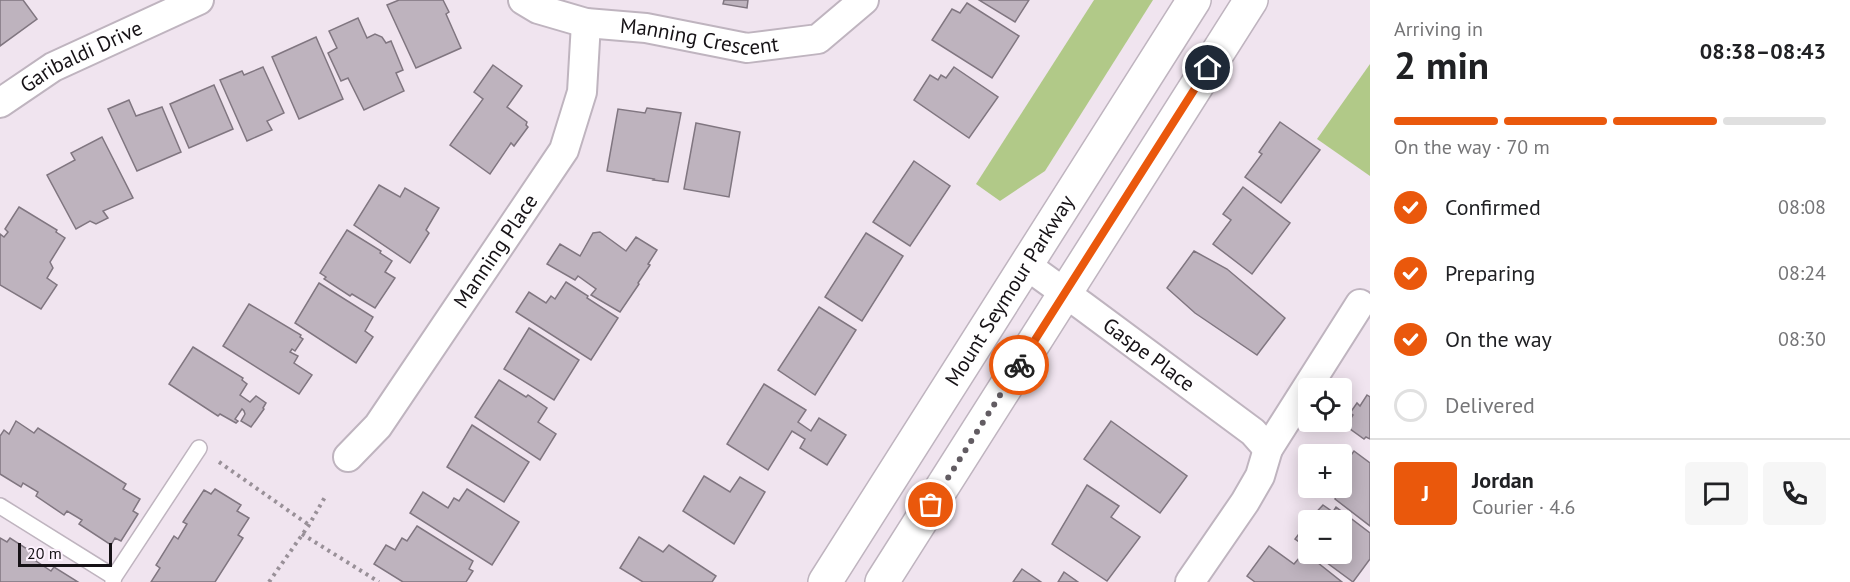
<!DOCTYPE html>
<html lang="en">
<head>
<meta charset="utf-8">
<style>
	body { margin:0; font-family:"PT Sans",sans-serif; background:#f6f6f6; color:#202124; height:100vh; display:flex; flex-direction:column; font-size:22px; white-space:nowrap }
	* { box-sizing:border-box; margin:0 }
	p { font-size:20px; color:#757577 }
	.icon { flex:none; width:33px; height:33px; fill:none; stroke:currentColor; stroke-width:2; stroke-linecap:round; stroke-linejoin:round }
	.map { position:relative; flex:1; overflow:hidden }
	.drawer { display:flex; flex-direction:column; background:#fff; width:480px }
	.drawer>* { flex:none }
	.buttons { position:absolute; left:1298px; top:378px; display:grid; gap:12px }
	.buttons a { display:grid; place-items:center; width:54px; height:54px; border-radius:6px; background:#fff; box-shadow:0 3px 15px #0003; font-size:30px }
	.scale { position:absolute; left:18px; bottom:15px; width:94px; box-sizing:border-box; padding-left:6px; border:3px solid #161216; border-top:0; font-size:16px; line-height:21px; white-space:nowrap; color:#161216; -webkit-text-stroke:4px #fdf1fd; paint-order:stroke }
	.pin { position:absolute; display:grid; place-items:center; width:51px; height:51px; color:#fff; margin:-26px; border:3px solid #fff; border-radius:50%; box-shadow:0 2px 6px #0007 }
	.courier { position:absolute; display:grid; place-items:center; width:60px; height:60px; margin:-30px; border:4px solid #ea580c; border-radius:50%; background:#fff; color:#222; box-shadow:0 2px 8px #0007 }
	.overview em { font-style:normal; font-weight:600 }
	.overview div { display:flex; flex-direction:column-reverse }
	.overview { display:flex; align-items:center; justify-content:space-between; height:102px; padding:0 24px }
	h1 { font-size:39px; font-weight:600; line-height:45px }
	.bar { display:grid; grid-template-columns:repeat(4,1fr); gap:9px 6px; align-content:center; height:72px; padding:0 24px }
	.bar i { height:8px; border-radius:4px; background:#e0e0e0 }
	.bar .current { background:#ea580c }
	.bar p { grid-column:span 4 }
	.line { display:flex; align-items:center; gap:15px; padding:0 24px; border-top:2px solid #e0e0e0 }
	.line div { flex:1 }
	.round { display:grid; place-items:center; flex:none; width:63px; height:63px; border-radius:6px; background:#f6f6f6 }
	ol { padding:0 24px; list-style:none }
	li { display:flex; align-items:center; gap:18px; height:66px }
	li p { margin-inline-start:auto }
	li .icon { padding:6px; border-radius:50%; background:#ea580c; color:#fff; stroke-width:4 }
	li:last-child { color:#757577 }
	li i { width:33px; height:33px; border:3px solid #e0e0e0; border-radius:50% }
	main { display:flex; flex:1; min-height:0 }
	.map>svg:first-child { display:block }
</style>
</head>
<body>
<main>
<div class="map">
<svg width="1370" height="582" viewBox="0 0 1370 582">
	<rect width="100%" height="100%" fill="#f0e4ef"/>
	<!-- green -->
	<g fill="#b1c988">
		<polygon points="1094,0 1153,0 1045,171 1000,201 976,184"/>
		<polygon points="1370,64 1370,176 1317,139"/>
	</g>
	<!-- building -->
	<g fill="#beb3be" stroke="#807680" stroke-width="1.5">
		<polygon points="0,0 23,0 37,19 0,46"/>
		<polygon points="399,0 443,0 449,12 446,14 461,48 416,68 387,5"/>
		<polygon points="724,0 748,0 747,8 723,4"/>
		<polygon points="979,0 1029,0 1015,22"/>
		<polygon points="967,3 1019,36 992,78 932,40 952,9 960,13"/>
		<polygon points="358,18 367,38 375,34 382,37 386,43 391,41 403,70 396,73 404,91 364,110 348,78 341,81 328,53 337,48 329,31"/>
		<polygon points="316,37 343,99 299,119 272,57"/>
		<polygon points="493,65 522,86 507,107 527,122 526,125 528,127 514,146 511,143 490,174 450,145 483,99 474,92"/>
		<polygon points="263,67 284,113 267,121 272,130 247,141 220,80 242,71 244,75"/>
		<polygon points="954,67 998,97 969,138 914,100 930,75 938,80 941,75 946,78"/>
		<polygon points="214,85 233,129 189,148 170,104"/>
		<polygon points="129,100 136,116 162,107 181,152 137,171 108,109"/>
		<polygon points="647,108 681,113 668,182 653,180 654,179 607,171 618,109 645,113"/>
		<polygon points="1280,122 1320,150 1281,203 1245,177 1262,154 1259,152"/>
		<polygon points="696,123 740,132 729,197 684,189"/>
		<polygon points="102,137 133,198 103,211 108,218 96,224 90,221 76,229 47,175 75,160 71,153"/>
		<polygon points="914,161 950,186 910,246 873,222"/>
		<polygon points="379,185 400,197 405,188 439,208 426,230 429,233 410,263 354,225"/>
		<polygon points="1243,187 1290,223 1252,274 1213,244 1231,220 1223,214"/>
		<polygon points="19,207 57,230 56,232 65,238 50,262 53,268 47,278 57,285 41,309 0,285 0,234 4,237 8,232 5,229"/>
		<polygon points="347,230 381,251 380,253 392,261 385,272 395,278 375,308 352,294 350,296 324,279 326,277 320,273"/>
		<polygon points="600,232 626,251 636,237 657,250 648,264 650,265 638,283 639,284 620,312 591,295 596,289 578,276 575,280 547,264 560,244 580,256 593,233"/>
		<polygon points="866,233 903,256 862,321 825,297"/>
		<polygon points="1194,251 1227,269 1285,318 1257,355 1195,313 1167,288"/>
		<polygon points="566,282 588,296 587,298 618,318 591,360 516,312 529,292 546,303 551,296 555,299"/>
		<polygon points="319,283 373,317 365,331 373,337 356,363 295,323"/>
		<polygon points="249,304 301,335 300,337 303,339 295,351 292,349 290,352 298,356 294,363 312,375 299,394 223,346"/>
		<polygon points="819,307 856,330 815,395 778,370"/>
		<polygon points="529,328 579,360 554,400 504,369"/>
		<polygon points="193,347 243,378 242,380 247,384 240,395 250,402 256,396 266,403 263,408 264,409 251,427 241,421 245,414 244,411 242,409 235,419 238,421 236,423 220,414 218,416 169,384"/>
		<polygon points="499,380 526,397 528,395 547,408 538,422 556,434 540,460 475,417"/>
		<polygon points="764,384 806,410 798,422 811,431 819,418 846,435 827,465 800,448 805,439 792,431 768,470 727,444"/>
		<polygon points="1367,395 1370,397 1370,439 1366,437 1364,439 1346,426 1353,415 1350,413 1357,403 1360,406"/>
		<polygon points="16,421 34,433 38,428 126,484 123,489 140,499 133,511 138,514 121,541 115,538 111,545 79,524 82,520 67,511 64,515 36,496 38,492 23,483 21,487 0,474 0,436 4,430 9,434"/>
		<polygon points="1111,421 1187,476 1160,513 1084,459"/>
		<polygon points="472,425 529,462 504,502 447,467"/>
		<polygon points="1354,451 1370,463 1370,526 1335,499 1337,494 1329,488 1341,488 1341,469"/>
		<polygon points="704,476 730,492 740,477 765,492 734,544 683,511"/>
		<polygon points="1087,485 1119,506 1111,517 1140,537 1107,581 1052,544"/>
		<polygon points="215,489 241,505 237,511 249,518 238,535 243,538 215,582 151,582 160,568 156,565 174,536 178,539 187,524 183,522 204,490 211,494"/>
		<polygon points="467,489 519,522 492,565 410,513 423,492 448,508 454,498 459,501"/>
		<polygon points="1323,505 1333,512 1336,507 1370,533 1370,559 1353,582 1315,554 1341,554 1341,520 1309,520"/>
		<polygon points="1308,522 1308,548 1295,539"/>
		<polygon points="417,526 473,561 469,569 473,571 466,582 403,582 374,564 386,545 395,550 402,538 407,541"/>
		<polygon points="639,537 663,552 669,545 716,576 712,582 643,582 620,568"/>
		<polygon points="0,538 7,542 10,538 38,556 36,561 51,571 54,567 78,582 0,582"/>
		<polygon points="1269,546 1294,564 1300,557 1308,555 1342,582 1255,582 1247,576"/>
		<polygon points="1022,569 1041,582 1013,582"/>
		<polygon points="1064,572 1078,582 1058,582"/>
	</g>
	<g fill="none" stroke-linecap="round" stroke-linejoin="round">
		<!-- service casing -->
		<g stroke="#bfb4bf" stroke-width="18">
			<g id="service">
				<polyline points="0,506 114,577"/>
				<polyline points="113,582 114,577 199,448"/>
			</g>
		</g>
		<!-- minor casing -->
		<g stroke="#bfb4bf" stroke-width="32">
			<g id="minor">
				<path id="s1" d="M523,0L538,9L586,23L646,28L747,48L818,39L864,0"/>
				<path id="s2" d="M0,103L53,67L199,0"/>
				<path id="s3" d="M1026,265L1083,306L1253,432L1268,449"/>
				<path id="s4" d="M348,457L378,426L564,150L582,92L586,23"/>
				<polyline points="1190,582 1245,502 1260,476 1268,449 1360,304"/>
			</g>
		</g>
		<!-- secondary casing -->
		<g stroke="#bfb4bf" stroke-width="36">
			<g id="secondary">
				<path id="s5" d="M825,582L1194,0"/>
				<polyline points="882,582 1251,0"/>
			</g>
		</g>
		<!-- path -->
		<g stroke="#999098" stroke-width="4" stroke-dasharray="3 4.5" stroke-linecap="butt">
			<polyline points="219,462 309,525"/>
			<polyline points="302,534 379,582"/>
			<polyline points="269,582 309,525 325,497"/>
		</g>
		<!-- service -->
		<use href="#service" stroke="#fff" stroke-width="15"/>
		<!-- minor -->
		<use href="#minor" stroke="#fff" stroke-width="28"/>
		<!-- secondary -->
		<use href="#secondary" stroke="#fff" stroke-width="33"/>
	</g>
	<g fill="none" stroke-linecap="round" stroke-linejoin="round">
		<!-- done -->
		<polyline stroke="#625c62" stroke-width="6" stroke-dasharray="0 10.8" points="931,505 1019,365"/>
		<!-- route -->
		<polyline stroke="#ea580c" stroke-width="8" points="1019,365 1208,68"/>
	</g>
	<g text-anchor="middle" stroke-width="5" stroke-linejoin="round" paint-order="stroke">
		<!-- street labels -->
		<g font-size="21" fill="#161216" stroke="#fdf1fd">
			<text dy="7" stroke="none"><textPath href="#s1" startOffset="182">Manning Crescent</textPath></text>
			<text dy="7" stroke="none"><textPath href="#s2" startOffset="94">Garibaldi Drive</textPath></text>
			<text dy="7" stroke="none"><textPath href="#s4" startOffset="254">Manning Place</textPath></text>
			<text dy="7" stroke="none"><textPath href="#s5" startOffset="345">Mount Seymour Parkway</textPath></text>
			<text dy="7" stroke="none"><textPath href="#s3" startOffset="152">Gaspe Place</textPath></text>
		</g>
	</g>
</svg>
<div class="buttons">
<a><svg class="icon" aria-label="locate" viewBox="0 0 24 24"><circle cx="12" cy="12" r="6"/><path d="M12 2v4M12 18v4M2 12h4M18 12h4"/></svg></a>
<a>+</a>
<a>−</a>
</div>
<div class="scale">20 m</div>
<div class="pin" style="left:931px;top:505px;background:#ea580c"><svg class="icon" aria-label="bag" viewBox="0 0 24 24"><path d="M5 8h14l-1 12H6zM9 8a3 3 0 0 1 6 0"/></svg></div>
<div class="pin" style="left:1208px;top:68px;background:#1f2937"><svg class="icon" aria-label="home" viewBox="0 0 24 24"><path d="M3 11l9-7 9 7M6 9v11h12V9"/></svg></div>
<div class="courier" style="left:1019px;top:365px"><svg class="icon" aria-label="bike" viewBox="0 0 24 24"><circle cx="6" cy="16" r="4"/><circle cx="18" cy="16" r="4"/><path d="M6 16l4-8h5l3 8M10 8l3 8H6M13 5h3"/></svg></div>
</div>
<section class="drawer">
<div class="overview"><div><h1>2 min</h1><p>Arriving in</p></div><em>08:38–08:43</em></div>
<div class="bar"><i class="current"></i><i class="current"></i><i class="current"></i><i></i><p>On the way · 70 m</p></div>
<ol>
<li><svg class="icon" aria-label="check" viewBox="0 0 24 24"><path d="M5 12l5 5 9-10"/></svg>Confirmed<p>08:08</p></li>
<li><svg class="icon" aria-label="check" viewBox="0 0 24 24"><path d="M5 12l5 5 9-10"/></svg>Preparing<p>08:24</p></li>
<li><svg class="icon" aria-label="check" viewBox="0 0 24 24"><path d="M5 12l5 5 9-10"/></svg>On the way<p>08:30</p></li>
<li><i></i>Delivered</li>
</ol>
<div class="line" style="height:108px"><b class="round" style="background:#ea580c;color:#fff">J</b><div><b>Jordan</b><p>Courier · 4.6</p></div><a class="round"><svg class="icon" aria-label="chat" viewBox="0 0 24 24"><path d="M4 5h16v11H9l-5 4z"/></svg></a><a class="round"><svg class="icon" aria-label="phone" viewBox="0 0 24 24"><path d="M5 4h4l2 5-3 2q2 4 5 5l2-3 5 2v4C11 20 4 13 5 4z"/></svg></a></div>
</section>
</main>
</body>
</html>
